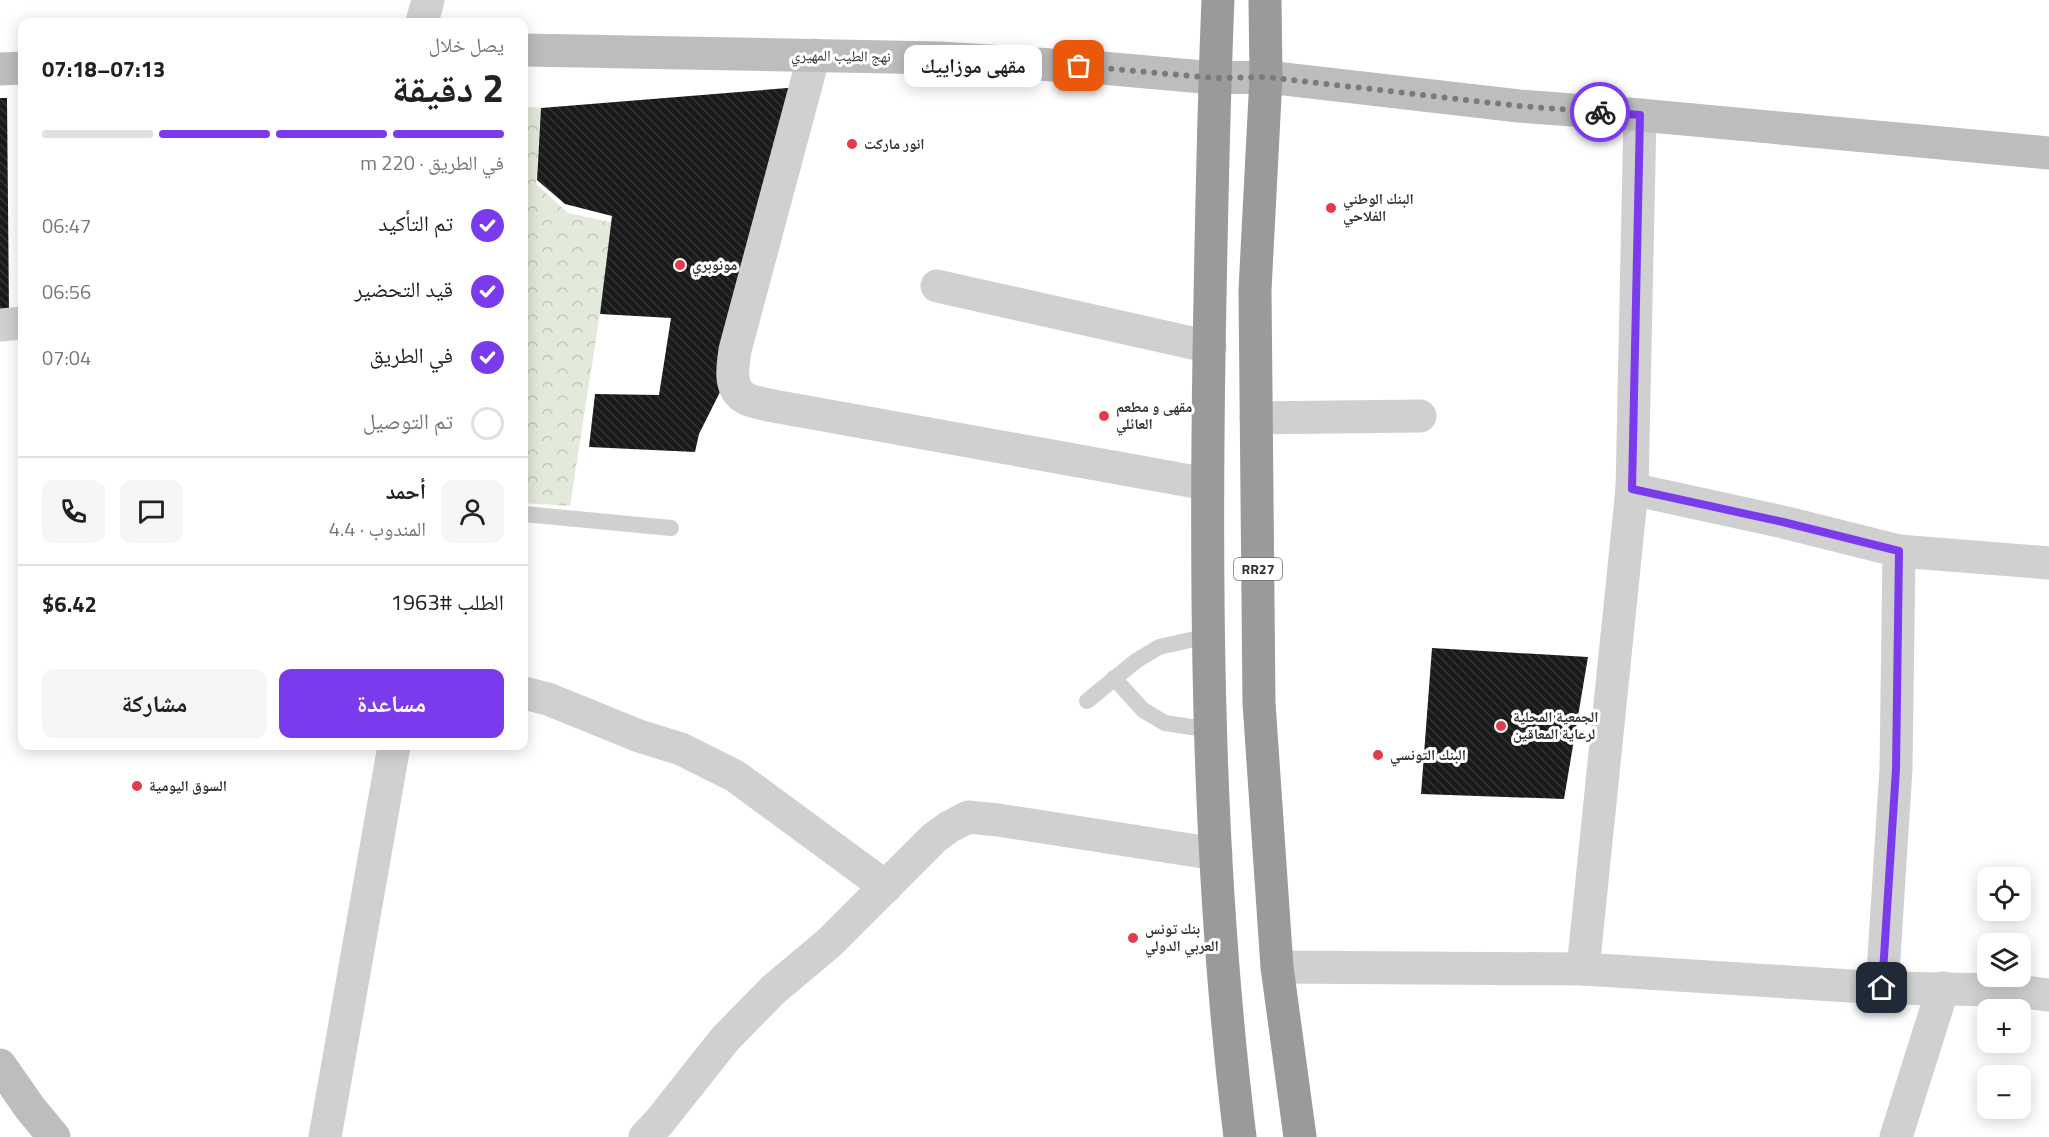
<!DOCTYPE html>
<html lang="ar">
<head>
<meta charset="utf-8">
<style>
	body { margin:0; font-family:"Titillium Web","Noto Naskh Arabic",sans-serif; background:#f6f6f6; color:#202124; direction:rtl; height:100vh; display:flex; flex-direction:column; font-size:22px; white-space:nowrap }
	* { box-sizing:border-box; margin:0 }
	p { font-size:20px; color:#757577 }
	.icon { flex:none; width:33px; height:33px; fill:none; stroke:currentColor; stroke-width:2; stroke-linecap:round; stroke-linejoin:round }
	.map { position:relative; flex:1; overflow:hidden; direction:ltr }
	.sheet { position:absolute; left:18px; top:18px; width:510px; height:732px; display:flex; flex-direction:column; background:#fff; border-radius:12px; box-shadow:0 3px 15px #0003; direction:rtl }
	.sheet>* { flex:none }
	.tools { position:absolute; left:1977px; top:867px; display:grid; gap:12px }
	.tools a { display:grid; place-items:center; width:54px; height:54px; border-radius:12px; background:#fff; box-shadow:0 3px 15px #0003; font-size:30px }
	.pin { position:absolute; display:grid; place-items:center; width:51px; height:51px; color:#fff; margin:-26px; border-radius:12px; box-shadow:0 3px 9px #0006 }
	.courier { position:absolute; display:grid; place-items:center; width:60px; height:60px; margin:-30px; border:4px solid #7c3aed; border-radius:50%; background:#fff; color:#222; box-shadow:0 2px 8px #0007 }
	.bubble { position:absolute; height:42px; border-radius:12px; background:#fff; box-shadow:0 3px 15px #0003; font-size:20px; font-weight:700; line-height:42px; text-align:center; direction:rtl }
	.head em { font-style:normal; font-weight:700 }
	.head div { display:flex; flex-direction:column-reverse }
	.head { display:flex; align-items:center; justify-content:space-between; height:102px; padding:0 24px }
	h1 { font-size:39px; font-weight:700; line-height:45px }
	.bar { display:grid; grid-template-columns:repeat(4,1fr); gap:9px 6px; align-content:center; height:72px; padding:0 24px }
	.bar i { height:8px; border-radius:4px; background:#e0e0e0 }
	.bar .active { background:#7c3aed }
	.bar p { grid-column:span 4 }
	.line { display:flex; align-items:center; gap:15px; padding:0 24px; border-top:2px solid #e0e0e0 }
	.line div { flex:1 }
	.round { display:grid; place-items:center; flex:none; width:63px; height:63px; border-radius:12px; background:#f6f6f6 }
	ol { padding:0 24px; list-style:none }
	li { display:flex; align-items:center; gap:18px; height:66px }
	li p { margin-inline-start:auto }
	li .icon { padding:6px; border-radius:50%; background:#7c3aed; color:#fff; stroke-width:4 }
	li:last-child { color:#757577 }
	li i { width:33px; height:33px; border:3px solid #e0e0e0; border-radius:50% }
	.action { display:flex; gap:12px; margin-top:auto; padding:12px 24px }
	.action a { flex:1; height:69px; border-radius:12px; background:#7c3aed; color:#fff; font-size:24px; font-weight:700; line-height:69px; text-align:center }
	.action a+a { background:#f6f6f6; color:#202124 }
	.map>svg:first-child { display:block }
</style>
</head>
<body>
<div class="map">
<svg width="2049" height="1137" viewBox="0 0 2049 1137">
	<defs>
		<pattern id="forest-crowns" width="20" height="18" patternUnits="userSpaceOnUse" patternTransform="scale(1.5)"><rect width="20" height="18" fill="#e3e9db"/><path d="M2 6a3 3 0 1 1 6 0M12 15a3 3 0 1 1 6 0" fill="none" stroke="#c3c8bc"/></pattern>
		<pattern id="building-back-hatch" width="6" height="6" patternUnits="userSpaceOnUse" patternTransform="scale(1.5)"><rect width="6" height="6" fill="#1a1a1a"/><path d="M-1 5l2 2M0 0l6 6M5-1l2 2" fill="none" stroke="#333"/></pattern>
	</defs>
	<rect width="100%" height="100%" fill="#fff"/>
	<!-- forest -->
	<polygon fill="url(#forest-crowns)" points="524,106 541,108 536,184 568,213 614,223 570,506 524,503"/>
	<!-- building -->
	<g fill="url(#building-back-hatch)">
		<polygon points="800,87 723,386 699,434 695,452 589,447 595,394 659,395 671,318 600,314 612,216 565,204 537,180 541,108"/>
		<polygon points="0,98 7,98 9,313 0,313"/>
		<polygon points="1432,648 1588,657 1564,799 1421,794"/>
	</g>
	<g fill="none" stroke-linecap="round" stroke-linejoin="round">
		<!-- lane -->
		<g stroke="#d0d0d0" stroke-width="16">
			<polyline points="524,514 671,528"/>
			<polyline points="1114,678 1143,710 1165,723 1211,730"/>
			<polyline points="1087,701 1136,661 1159,647 1208,636"/>
		</g>
		<!-- street -->
		<g stroke="#d0d0d0" stroke-width="33">
			<polyline points="422,22 428,0"/>
			<path d="M814,55L735,350C733,366 728,388 745,398C751,402 761,403 768,405L1207,484"/>
			<polyline points="937,286 1210,347"/>
			<polyline points="0,325 22,323"/>
			<polyline points="1256,418 1420,416"/>
			<polyline points="1632,489 1783,522 1899,551 2049,563"/>
			<polyline points="524,693 548,699 639,736 681,749 735,776 886,887"/>
			<polyline points="1277,967 1583,969 1882,988 2008,990 2049,995"/>
			<polyline points="1583,969 1632,489 1640,115"/>
			<polyline points="1882,988 1896,769 1899,551"/>
			<polyline points="325,1137 394,746"/>
			<polyline points="645,1137 660,1121 725,1039 773,990 829,943 934,838 949,827 968,817 998,820 1216,854"/>
			<polyline points="1896,1137 1943,988"/>
		</g>
		<!-- secondary -->
		<g stroke="#bdbdbd" stroke-width="33">
			<polyline points="524,50 940,58 1102,68 1214,78 1266,77 1519,106 1640,115 2049,153"/>
			<polyline points="0,69 22,68"/>
			<polyline points="0,1065 30,1108 54,1137"/>
		</g>
		<!-- highway -->
		<g stroke="#9a9a9a" stroke-width="33">
			<path d="M1218,0C1213,118 1211,236 1209,355C1205,615 1208,878 1240,1137"/>
			<polyline points="1265,0 1266,77 1255,290 1259,703 1277,967 1300,1137"/>
		</g>
	</g>
	<g fill="none" stroke-linecap="round" stroke-linejoin="round">
		<!-- done -->
		<polyline stroke="#7a7a7a" stroke-width="6" stroke-dasharray="0 10.8" points="1079,66 1214,78 1266,77 1519,106 1600,112"/>
		<!-- route -->
		<polyline stroke="#7c3aed" stroke-width="8" points="1600,112 1640,115 1632,489 1783,522 1899,551 1896,769 1882,988"/>
	</g>
	<!-- markers -->
	<g fill="#e33b4b" stroke="#fff" stroke-width="2">
		<circle cx="852" cy="144" r="6"/>
		<circle cx="1331" cy="208" r="6"/>
		<circle cx="680" cy="265" r="6"/>
		<circle cx="1104" cy="416" r="6"/>
		<circle cx="1501" cy="726" r="6"/>
		<circle cx="1378" cy="755" r="6"/>
		<circle cx="137" cy="786" r="6"/>
		<circle cx="1133" cy="938" r="6"/>
	</g>
	<g text-anchor="middle" stroke-width="6" stroke-linejoin="round" paint-order="stroke">
		<!-- shield labels -->
		<rect fill="#fff" stroke="#707070" stroke-width="1.5" x="1234" y="558" width="48" height="22" rx="4.5"/>
		<g font-size="14" font-weight="bold" fill="#333">
			<text x="1258" y="574">RR27</text>
		</g>
		<!-- street labels -->
		<g font-size="15" fill="#333" stroke="#fff">
			<text transform="translate(841 56) rotate(1)" y="5">نهج الطيب المهيري</text>
		</g>
		<!-- poi labels -->
		<g font-size="15" font-weight="bold" fill="#333" stroke="#fff" text-anchor="start">
			<text x="864" y="149">انور ماركت</text>
			<text x="1343" y="204">البنك الوطني<tspan x="1343" dy="17">الفلاحي</tspan></text>
			<text x="692" y="270">مونوبري</text>
			<text x="1116" y="412">مقهى و مطعم<tspan x="1116" dy="17">العائلي</tspan></text>
			<text x="1513" y="722">الجمعية المحلية<tspan x="1513" dy="17">لرعاية المعاقين</tspan></text>
			<text x="1390" y="760">البنك التونسي</text>
			<text x="149" y="791">السوق اليومية</text>
			<text x="1145" y="934">بنك تونس<tspan x="1145" dy="17">العربي الدولي</tspan></text>
		</g>
	</g>
</svg>
<div class="tools">
<a><svg class="icon" aria-label="locate" viewBox="0 0 24 24"><circle cx="12" cy="12" r="6"/><path d="M12 2v4M12 18v4M2 12h4M18 12h4"/></svg></a>
<a><svg class="icon" aria-label="layers" viewBox="0 0 24 24"><path d="M12 4l9 5-9 5-9-5zM3 14l9 5 9-5"/></svg></a>
<a>+</a>
<a>−</a>
</div>
<div class="pin" style="left:1079px;top:66px;background:#ea580c"><svg class="icon" aria-label="bag" viewBox="0 0 24 24"><path d="M5 8h14l-1 12H6zM9 8a3 3 0 0 1 6 0"/></svg></div>
<div class="pin" style="left:1882px;top:988px;background:#1f2937"><svg class="icon" aria-label="home" viewBox="0 0 24 24"><path d="M3 11l9-7 9 7M6 9v11h12V9"/></svg></div>
<div class="courier" style="left:1600px;top:112px"><svg class="icon" aria-label="bike" viewBox="0 0 24 24"><circle cx="6" cy="16" r="4"/><circle cx="18" cy="16" r="4"/><path d="M6 16l4-8h5l3 8M10 8l3 8H6M13 5h3"/></svg></div>
<div class="bubble" style="left:904px;top:45px;width:138px">مقهى موزاييك</div>
<section class="sheet">
<div class="head"><div><h1>2 دقيقة</h1><p>يصل خلال</p></div><em>07:13–07:18</em></div>
<div class="bar"><i class="active"></i><i class="active"></i><i class="active"></i><i></i><p>في الطريق · 220 m</p></div>
<ol>
<li><svg class="icon" aria-label="check" viewBox="0 0 24 24"><path d="M5 12l5 5 9-10"/></svg>تم التأكيد<p>06:47</p></li>
<li><svg class="icon" aria-label="check" viewBox="0 0 24 24"><path d="M5 12l5 5 9-10"/></svg>قيد التحضير<p>06:56</p></li>
<li><svg class="icon" aria-label="check" viewBox="0 0 24 24"><path d="M5 12l5 5 9-10"/></svg>في الطريق<p>07:04</p></li>
<li><i></i>تم التوصيل</li>
</ol>
<div class="line" style="height:108px"><a class="round"><svg class="icon" aria-label="person" viewBox="0 0 24 24"><circle cx="12" cy="8" r="4"/><path d="M4 21q1-7 8-7t8 7"/></svg></a><div><b>أحمد</b><p>المندوب · 4.4</p></div><a class="round"><svg class="icon" aria-label="chat" viewBox="0 0 24 24"><path d="M4 5h16v11H9l-5 4z"/></svg></a><a class="round"><svg class="icon" aria-label="phone" viewBox="0 0 24 24"><path d="M5 4h4l2 5-3 2q2 4 5 5l2-3 5 2v4C11 20 4 13 5 4z"/></svg></a></div>
<div class="line" style="height:78px"><div>الطلب #1963</div><b>$6.42</b></div>
<div class="action"><a>مساعدة</a><a>مشاركة</a></div>
</section>
</div>
</body>
</html>
